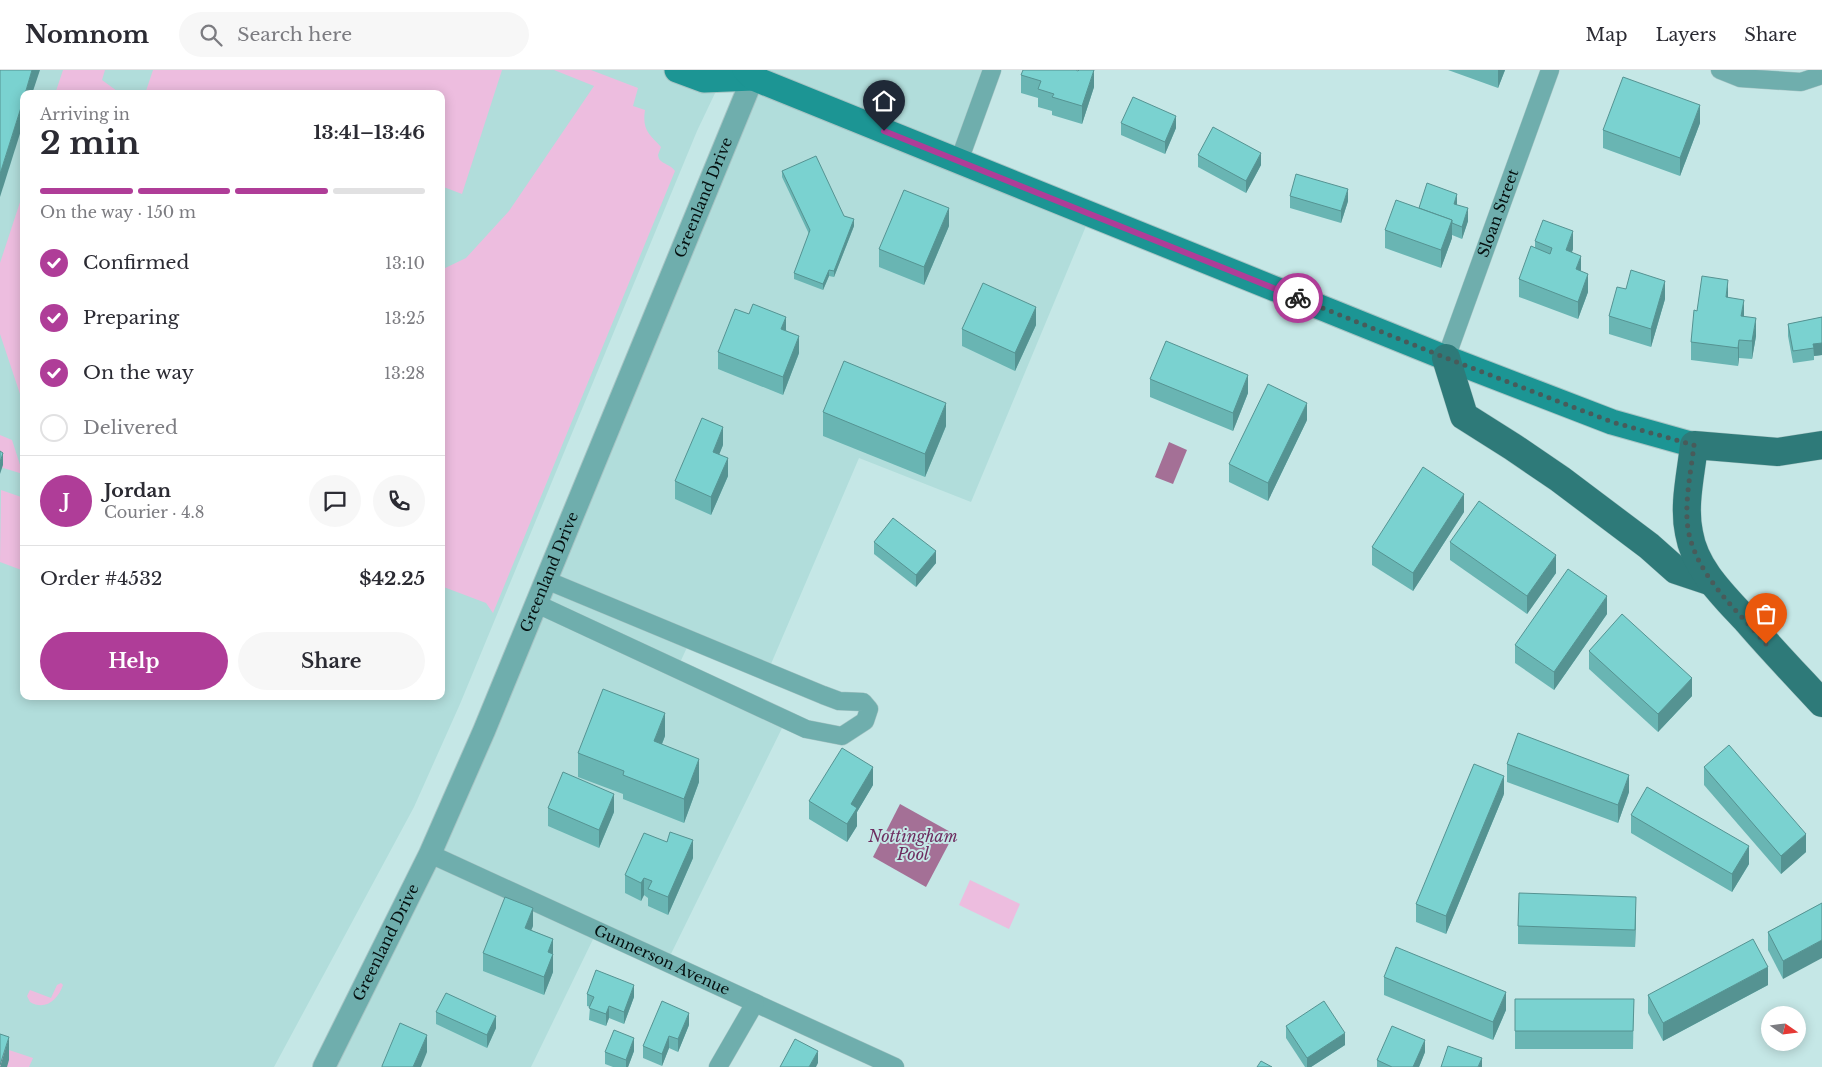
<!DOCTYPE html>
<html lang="en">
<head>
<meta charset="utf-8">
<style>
	body { margin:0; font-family:"Libre Baskerville",serif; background:#f7f7f7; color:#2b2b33; height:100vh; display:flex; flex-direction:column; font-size:19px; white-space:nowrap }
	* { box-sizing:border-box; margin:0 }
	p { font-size:16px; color:#7c7c81 }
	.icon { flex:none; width:28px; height:28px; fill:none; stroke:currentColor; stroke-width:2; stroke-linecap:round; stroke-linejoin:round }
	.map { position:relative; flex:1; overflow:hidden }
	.sheet { position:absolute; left:20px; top:20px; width:425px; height:610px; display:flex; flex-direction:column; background:#fff; border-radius:10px; box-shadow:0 2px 12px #0003 }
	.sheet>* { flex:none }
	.needle { width:32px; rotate:104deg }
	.buttons { position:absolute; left:1761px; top:936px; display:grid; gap:10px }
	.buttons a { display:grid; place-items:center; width:45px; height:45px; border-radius:50%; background:#fff; box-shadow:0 2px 12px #0003; font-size:25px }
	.pin { position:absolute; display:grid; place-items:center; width:42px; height:42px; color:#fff; margin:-51px -21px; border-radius:50% 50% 50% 0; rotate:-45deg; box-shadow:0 0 5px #0007 }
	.pin .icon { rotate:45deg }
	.courier { position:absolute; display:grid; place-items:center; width:50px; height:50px; margin:-25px; border:4px solid #af3d98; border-radius:50%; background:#fff; color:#222; box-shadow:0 1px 6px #0007 }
	.summary em { font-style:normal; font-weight:800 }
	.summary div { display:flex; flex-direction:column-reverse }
	.summary { display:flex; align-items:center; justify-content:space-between; height:85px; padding:0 20px }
	h1 { font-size:32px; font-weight:800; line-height:38px }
	.bar { display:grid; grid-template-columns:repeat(4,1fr); gap:8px 5px; align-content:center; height:60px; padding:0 20px }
	.bar i { height:6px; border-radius:4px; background:#e1e1e2 }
	.bar .on { background:#af3d98 }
	.bar p { grid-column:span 4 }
	.line { display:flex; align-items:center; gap:12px; padding:0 20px; border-top:1px solid #e1e1e2 }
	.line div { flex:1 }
	.round { display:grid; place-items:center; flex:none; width:52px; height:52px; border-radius:26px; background:#f7f7f7 }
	ol { padding:0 20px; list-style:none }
	li { display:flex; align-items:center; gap:15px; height:55px }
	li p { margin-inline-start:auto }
	li .icon { padding:5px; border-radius:50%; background:#af3d98; color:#fff; stroke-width:4 }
	li:last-child { color:#7c7c81 }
	li i { width:28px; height:28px; border:2px solid #e1e1e2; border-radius:50% }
	.button { display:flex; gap:10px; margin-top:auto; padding:10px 20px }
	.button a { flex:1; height:58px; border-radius:30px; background:#af3d98; color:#fff; font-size:20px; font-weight:800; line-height:58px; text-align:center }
	.button a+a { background:#f7f7f7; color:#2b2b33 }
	header { display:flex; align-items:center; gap:30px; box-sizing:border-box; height:70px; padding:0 25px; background:#fff; border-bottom:1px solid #e1e1e2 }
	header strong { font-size:24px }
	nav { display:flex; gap:28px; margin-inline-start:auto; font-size:18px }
	.search { width:350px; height:45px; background:#f7f7f7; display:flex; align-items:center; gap:12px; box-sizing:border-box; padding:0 18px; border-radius:28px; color:#7c7c81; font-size:19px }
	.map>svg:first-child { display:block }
</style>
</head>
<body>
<header>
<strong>Nomnom</strong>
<div class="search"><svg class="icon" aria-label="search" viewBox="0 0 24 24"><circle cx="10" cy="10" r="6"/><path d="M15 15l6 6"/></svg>Search here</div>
<nav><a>Map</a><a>Layers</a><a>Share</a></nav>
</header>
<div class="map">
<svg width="1822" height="997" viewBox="0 0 1822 997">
	<rect width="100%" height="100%" fill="#c5e7e6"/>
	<!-- built -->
	<g fill="#b1dddb" fill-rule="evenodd">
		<path d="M0,0H726L697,61L460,634L414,737L274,997H0ZM24,24H441V626H24Z"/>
		<polygon points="756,0 988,0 954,89 1091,144 971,432 859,388 768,601 690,571 677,599 786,650 667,892 597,861 531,997 324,997 430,784"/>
	</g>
	<!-- green -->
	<g fill="#edbddf">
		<polygon points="63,0 105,0 102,10 117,21 126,24 55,24"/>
		<polygon points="153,0 502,0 462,124 441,116 441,24 145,24"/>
		<path d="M554,0H591L638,18L633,36L645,40C642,60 649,64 661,77L658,85L659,89C664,95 670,94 675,101L493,543L486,533L441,516V200L466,188L509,141L594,16Z"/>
		<polygon points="24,120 24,336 0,264 0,193"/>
		<polygon points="0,365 12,370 23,404 0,397"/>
		<polygon points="1,420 24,428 24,501 0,492"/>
		<polygon points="970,810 1020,834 1009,859 959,835"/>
		<path d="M61,913L63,915C58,930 45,941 30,932L27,926L30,920L51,928L57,915Z"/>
		<polygon points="0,977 33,988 29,997 0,997"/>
	</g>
	<!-- water -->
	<g fill="#a47096">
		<polygon points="1169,372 1187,380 1173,414 1155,407"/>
		<polygon points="900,734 954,764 926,817 873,787"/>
	</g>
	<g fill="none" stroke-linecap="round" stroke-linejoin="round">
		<!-- minor casing -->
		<g stroke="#a6c4c4" stroke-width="19">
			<g id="minor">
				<polyline points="1720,0 1740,8 1801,12 1822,5"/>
				<polyline points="959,91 992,0"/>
				<path id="s1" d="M1446,288L1550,0"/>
				<polyline points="537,534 806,659 842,666 865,651 869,639 863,632 839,631 823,625 546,510"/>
				<path id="s2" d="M430,784L895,997"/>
				<polyline points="718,997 755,933"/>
			</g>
		</g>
		<!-- tertiary casing -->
		<g stroke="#a6c4c4" stroke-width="24">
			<g id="tertiary">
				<path id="s3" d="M324,997L430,784L484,661L756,0"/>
			</g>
		</g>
		<!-- secondary casing -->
		<g stroke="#a6c4c4" stroke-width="27">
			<g id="secondary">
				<polyline points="677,0 704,10 753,8"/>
				<polyline points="745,0 753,8 1446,288 1612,352 1694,375"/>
			</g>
		</g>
		<!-- primary casing -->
		<g stroke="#a6c4c4" stroke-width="29">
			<g id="primary">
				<polyline points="1446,288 1464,346 1513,377 1560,409 1649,476 1676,500 1712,512"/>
				<path d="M1822,375L1778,382L1694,375C1691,404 1683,435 1689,463C1695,499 1723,525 1747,551C1771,579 1797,606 1822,633"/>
			</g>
		</g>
		<!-- minor -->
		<use href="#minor" stroke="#6faead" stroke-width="18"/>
		<!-- tertiary -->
		<use href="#tertiary" stroke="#6faead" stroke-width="22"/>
		<!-- secondary -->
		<use href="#secondary" stroke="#1c9594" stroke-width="25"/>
		<!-- primary -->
		<use href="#primary" stroke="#2e7a79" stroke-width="28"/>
	</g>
	<!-- wall -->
	<g fill="#69b5b3">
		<polygon points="1448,0 1505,0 1498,18"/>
		<polygon points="1021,5 1094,17 1082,54 1052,45 1052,41 1038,37 1038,28 1021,23"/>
		<polygon points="1121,53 1176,58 1165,84 1121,65"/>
		<polygon points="1700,53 1680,106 1603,78 1603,60"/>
		<polygon points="1198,85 1261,95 1246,123 1198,97"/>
		<polygon points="782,101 844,146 854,156 834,207 829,206 823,220 794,209 794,203 809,164 782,107"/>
		<polygon points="1290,126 1348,131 1341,153 1290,138"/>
		<polygon points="1457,135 1468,151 1462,169 1452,165 1452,168 1441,198 1385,178 1385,160 1419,138"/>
		<polygon points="949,156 924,215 879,197 879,179"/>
		<polygon points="1535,171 1573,179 1572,182 1581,201 1588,222 1578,249 1519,227 1519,209 1535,178"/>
		<polygon points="1626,219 1665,229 1651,277 1609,264 1609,246"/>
		<polygon points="1728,228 1744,247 1756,266 1752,289 1739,288 1738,296 1691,290 1691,272 1697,241"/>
		<polygon points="1822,247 1822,285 1814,286 1814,290 1793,293 1788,266 1788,254"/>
		<polygon points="1036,255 1015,301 962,276 962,259"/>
		<polygon points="786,260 799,283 783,325 718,299 718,282"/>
		<polygon points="1150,309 1248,323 1233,361 1150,327"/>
		<polygon points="823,342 946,356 925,407 823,366"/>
		<polygon points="1307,350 1268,431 1229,412 1229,394"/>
		<polygon points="723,375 719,384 728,406 711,445 675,429 675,411"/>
		<polygon points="1464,442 1413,521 1372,495 1372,477"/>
		<polygon points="874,472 936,493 916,517 874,484"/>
		<polygon points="1450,472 1556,503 1527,544 1450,490"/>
		<polygon points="1607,544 1554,620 1515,593 1515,575"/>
		<polygon points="1589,581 1692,626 1658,662 1589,599"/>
		<polygon points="665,666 662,674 699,712 684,753 623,729 623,724 578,707 578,683"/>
		<polygon points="1507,694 1629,722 1618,753 1507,712"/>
		<polygon points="1704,697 1806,782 1781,804 1704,715"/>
		<polygon points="873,715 857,742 857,756 847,772 809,749 809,731"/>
		<polygon points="1504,724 1446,864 1416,852 1416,834"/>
		<polygon points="548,738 614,742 599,778 548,756"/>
		<polygon points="1631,745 1749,794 1732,822 1631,763"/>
		<polygon points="693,788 668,845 648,836 648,828 644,825 641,831 625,823 625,805"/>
		<polygon points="1822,833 1783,909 1768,880 1768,862"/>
		<polygon points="1636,845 1635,877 1518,874 1518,856"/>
		<polygon points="533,856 531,860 553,869 553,902 544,925 483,901 483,883"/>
		<polygon points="1384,907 1506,940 1493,970 1384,925"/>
		<polygon points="1768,915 1663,971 1648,943 1648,925"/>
		<polygon points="587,924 634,927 624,954 609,948 606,956 589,950 590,937 587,936"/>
		<polygon points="1515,929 1634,929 1633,979 1515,979"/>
		<polygon points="436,942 496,958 487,978 436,954"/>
		<polygon points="689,955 678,982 669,978 662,996 643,988 643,976"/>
		<polygon points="1286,956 1345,975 1311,997 1305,997 1286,968"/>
		<polygon points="634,981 628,997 613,997 605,994 605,982"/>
		<polygon points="1425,982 1419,997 1377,997 1377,990"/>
	</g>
	<!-- shaded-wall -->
	<g fill="#559392">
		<polygon points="32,0 40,0 32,24 25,24"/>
		<polygon points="1094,0 1094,17 1082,54 1082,36"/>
		<polygon points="1498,0 1505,0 1498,18"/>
		<polygon points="24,28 24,51 0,127 0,104"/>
		<polygon points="1700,35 1700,53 1680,106 1680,88"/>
		<polygon points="1176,46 1176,58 1165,84 1165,72"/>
		<polygon points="1261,83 1261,95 1246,123 1246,111"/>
		<polygon points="1348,119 1348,131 1341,153 1341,141"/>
		<polygon points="1457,124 1457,136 1454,134"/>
		<polygon points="949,138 949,156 924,215 924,197"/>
		<polygon points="1468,138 1468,151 1462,169 1462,157"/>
		<polygon points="854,149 854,156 834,207 834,201"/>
		<polygon points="1452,150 1452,168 1441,198 1441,180"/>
		<polygon points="1573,161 1573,179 1566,198 1566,180"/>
		<polygon points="1581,186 1581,204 1576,199"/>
		<polygon points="829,200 829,206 823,220 823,214"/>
		<polygon points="1588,204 1588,222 1578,249 1578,232"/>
		<polygon points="1728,210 1728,228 1726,227"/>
		<polygon points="1665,211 1665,229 1651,277 1651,259"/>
		<polygon points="1744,230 1744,248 1741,246"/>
		<polygon points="1036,237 1036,255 1015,301 1015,283"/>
		<polygon points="786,247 786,265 781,259"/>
		<polygon points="1756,248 1756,266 1752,289 1752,271"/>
		<polygon points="799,266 799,283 783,325 783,307"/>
		<polygon points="1739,270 1739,288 1738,296 1738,278"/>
		<polygon points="1822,273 1822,285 1814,286 1813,274"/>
		<polygon points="1248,305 1248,323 1233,361 1233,343"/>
		<polygon points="946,333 946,356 925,407 925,384"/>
		<polygon points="1307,333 1307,350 1268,431 1268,413"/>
		<polygon points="723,357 723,375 713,400 713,382"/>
		<polygon points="3,383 3,395 0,404 0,392"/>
		<polygon points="728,388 728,406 711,445 711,427"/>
		<polygon points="1464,424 1464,442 1413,521 1413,503"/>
		<polygon points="936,481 936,493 916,517 916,505"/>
		<polygon points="1556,485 1556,503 1527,544 1527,526"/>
		<polygon points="1607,526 1607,544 1554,620 1554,602"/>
		<polygon points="1692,608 1692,626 1658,662 1658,644"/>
		<polygon points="665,643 665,666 654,694 654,671"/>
		<polygon points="699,689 699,712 684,753 684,729"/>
		<polygon points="873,697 873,715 857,742 857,756 847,772 847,754 851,734"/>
		<polygon points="1629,705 1629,722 1618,753 1618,735"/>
		<polygon points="1504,706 1504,724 1446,864 1446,846"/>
		<polygon points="614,724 614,742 599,778 599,760"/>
		<polygon points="1806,764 1806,782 1781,804 1781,786"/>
		<polygon points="693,770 693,788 668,845 668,827"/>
		<polygon points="1749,776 1749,794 1732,822 1732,804"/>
		<polygon points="644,808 644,825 641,831 641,813"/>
		<polygon points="1636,827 1636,845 1635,877 1635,860"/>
		<polygon points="533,838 533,856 525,875 525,858"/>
		<polygon points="553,869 553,902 544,925 544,907 548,882"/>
		<polygon points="1822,870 1822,888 1783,909 1783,891"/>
		<polygon points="1768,897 1768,915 1663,971 1663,953"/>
		<polygon points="634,915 634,927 624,954 624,942"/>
		<polygon points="1506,922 1506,940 1493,970 1493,952"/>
		<polygon points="609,936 609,948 606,956 606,944"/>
		<polygon points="689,943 689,955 678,982 678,969"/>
		<polygon points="496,946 496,958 487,978 487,965"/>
		<polygon points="1345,963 1345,975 1311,997 1307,997 1307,988"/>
		<polygon points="427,965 427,982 421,997 413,997"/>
		<polygon points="669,966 669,978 662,996 662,984"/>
		<polygon points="9,967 9,990 7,997 0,997"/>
		<polygon points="634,968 634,981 628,997 626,997 626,990"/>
		<polygon points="1425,970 1425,982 1419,997 1413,997"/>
		<polygon points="818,981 818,993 816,997 809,997"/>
		<polygon points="1482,988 1482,997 1478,997"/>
	</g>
	<!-- building -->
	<g fill="#7ad2d0" stroke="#559392">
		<polygon points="0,0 32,0 25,24 24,24 24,28 0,104"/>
		<polygon points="1023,0 1076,0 1078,1 1079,0 1094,0 1082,36 1052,27 1054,24 1038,19 1041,11 1021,5"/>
		<polygon points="1623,7 1700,35 1680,88 1603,60"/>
		<polygon points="1133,27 1176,46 1165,72 1121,53"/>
		<polygon points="1213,57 1261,83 1246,111 1198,85"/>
		<polygon points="816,86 844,146 854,149 834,201 829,200 823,214 794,203 810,160 782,101"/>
		<polygon points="1296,104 1348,119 1341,141 1290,126"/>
		<polygon points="1427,113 1457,124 1454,134 1468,138 1462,157 1452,153 1452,150 1419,138"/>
		<polygon points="904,120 949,138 924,197 879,179"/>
		<polygon points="1396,130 1452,150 1441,180 1385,160"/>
		<polygon points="1543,150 1573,161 1566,180 1581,186 1576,199 1588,204 1578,232 1519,209 1531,176 1550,184 1552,178 1535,171"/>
		<polygon points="1631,200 1665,211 1651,259 1609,246 1617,217 1626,219"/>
		<polygon points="1702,206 1728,210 1726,227 1744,230 1741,246 1756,248 1752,271 1739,270 1738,278 1691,272 1694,240 1697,241"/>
		<polygon points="983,213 1036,237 1015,283 962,259"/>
		<polygon points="753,234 786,247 781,259 799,266 783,307 718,282 735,239 749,244"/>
		<polygon points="1822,247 1822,273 1813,274 1814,278 1793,281 1788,254"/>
		<polygon points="1166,271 1248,305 1233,343 1150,309"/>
		<polygon points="844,291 946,333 925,384 823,342"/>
		<polygon points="1268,314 1307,333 1268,413 1229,394"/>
		<polygon points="702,348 723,357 713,382 728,388 711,427 675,411"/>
		<polygon points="0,381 3,383 0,392"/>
		<polygon points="1423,397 1464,424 1413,503 1372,477"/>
		<polygon points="1479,431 1556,485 1527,526 1450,472"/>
		<polygon points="893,448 936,481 916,505 874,472"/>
		<polygon points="1568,499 1607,526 1554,602 1515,575"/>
		<polygon points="1622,544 1692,608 1658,644 1589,581"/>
		<polygon points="603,619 665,643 654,671 699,689 684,729 623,705 624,701 578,683"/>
		<polygon points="1518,663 1629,705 1618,735 1507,694"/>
		<polygon points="1729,675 1806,764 1781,786 1704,697"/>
		<polygon points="842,678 873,697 851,734 857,738 847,754 809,731"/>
		<polygon points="1474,694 1504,706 1446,846 1416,834"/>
		<polygon points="563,702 614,724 599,760 548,738"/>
		<polygon points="1647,717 1749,776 1732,804 1631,745"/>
		<polygon points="670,762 693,770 668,827 648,819 652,811 644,808 641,813 625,805 644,763 667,772"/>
		<polygon points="1519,823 1636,827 1635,860 1518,856"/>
		<polygon points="505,827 533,838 525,858 553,869 548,882 553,884 544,907 483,883"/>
		<polygon points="1822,833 1822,870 1783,891 1768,862"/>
		<polygon points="1753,869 1768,897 1663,953 1648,925"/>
		<polygon points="1396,877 1506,922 1493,952 1384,907"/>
		<polygon points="596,900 634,915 624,942 609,936 606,944 589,938 594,927 587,924"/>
		<polygon points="446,923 496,946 487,965 436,942"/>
		<polygon points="1515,929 1634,929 1633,961 1515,961"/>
		<polygon points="662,931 689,943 678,969 669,966 662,984 643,976"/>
		<polygon points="1324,931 1345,963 1307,988 1286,956"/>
		<polygon points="400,953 427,965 413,997 382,997 382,996"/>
		<polygon points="1392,956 1425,970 1413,997 1392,997 1377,990"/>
		<polygon points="614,960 634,968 626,990 605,982"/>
		<polygon points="0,964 9,967 0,995"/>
		<polygon points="795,969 818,981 809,997 780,997"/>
		<polygon points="1448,976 1482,988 1478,997 1441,997"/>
		<polygon points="1261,991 1272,997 1257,997"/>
	</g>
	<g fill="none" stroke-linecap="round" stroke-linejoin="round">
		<!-- done -->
		<path stroke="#485b5a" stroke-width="5" stroke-dasharray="0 9" d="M1298,228L1446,288L1612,352L1694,375C1691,402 1683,438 1689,464C1699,508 1737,540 1766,574"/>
		<!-- route -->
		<polyline stroke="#af3d98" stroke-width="6" points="884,61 1298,228"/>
	</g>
	<g text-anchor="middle" stroke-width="4" stroke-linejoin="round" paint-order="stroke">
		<!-- street labels -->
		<g font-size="15" fill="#040f0f" stroke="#c5e7e6">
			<text dy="5" stroke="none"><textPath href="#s3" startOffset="949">Greenland Drive</textPath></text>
			<text dy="5" stroke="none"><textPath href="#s1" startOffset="154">Sloan Street</textPath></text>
			<text dy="5" stroke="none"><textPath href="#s3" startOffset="544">Greenland Drive</textPath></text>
			<text dy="5" stroke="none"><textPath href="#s3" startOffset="139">Greenland Drive</textPath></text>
			<text dy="5" stroke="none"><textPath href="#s2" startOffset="255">Gunnerson Avenue</textPath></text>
		</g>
		<!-- water labels -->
		<g font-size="16" font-style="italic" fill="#6e2d60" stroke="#c5e7e6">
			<text x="913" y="772">Nottingham<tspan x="913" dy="18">Pool</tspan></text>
		</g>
	</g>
</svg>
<div class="buttons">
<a><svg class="needle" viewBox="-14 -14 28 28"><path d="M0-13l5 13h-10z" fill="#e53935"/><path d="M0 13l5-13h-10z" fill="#7c7c81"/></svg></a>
</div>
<div class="pin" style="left:1766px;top:574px;background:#ea580c"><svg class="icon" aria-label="bag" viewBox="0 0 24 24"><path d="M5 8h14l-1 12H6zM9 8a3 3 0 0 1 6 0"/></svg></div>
<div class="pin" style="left:884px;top:61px;background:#1f2937"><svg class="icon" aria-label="home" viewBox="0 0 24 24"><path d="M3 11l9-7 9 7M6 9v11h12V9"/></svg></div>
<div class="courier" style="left:1298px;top:228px"><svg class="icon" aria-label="bike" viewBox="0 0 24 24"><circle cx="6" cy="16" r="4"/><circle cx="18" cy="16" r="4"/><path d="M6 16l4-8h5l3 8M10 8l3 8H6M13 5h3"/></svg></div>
<section class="sheet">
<div class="summary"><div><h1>2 min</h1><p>Arriving in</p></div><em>13:41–13:46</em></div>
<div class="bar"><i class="on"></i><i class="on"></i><i class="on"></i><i></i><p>On the way · 150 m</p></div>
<ol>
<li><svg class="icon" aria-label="check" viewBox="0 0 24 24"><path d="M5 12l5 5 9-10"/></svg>Confirmed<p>13:10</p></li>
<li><svg class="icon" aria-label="check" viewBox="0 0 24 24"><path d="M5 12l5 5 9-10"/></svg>Preparing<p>13:25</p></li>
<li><svg class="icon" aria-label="check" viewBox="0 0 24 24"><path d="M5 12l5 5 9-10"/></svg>On the way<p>13:28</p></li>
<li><i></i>Delivered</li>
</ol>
<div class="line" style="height:90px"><b class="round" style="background:#af3d98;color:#fff">J</b><div><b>Jordan</b><p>Courier · 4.8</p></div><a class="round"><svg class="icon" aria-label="chat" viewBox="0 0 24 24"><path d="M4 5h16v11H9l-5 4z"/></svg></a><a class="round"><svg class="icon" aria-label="phone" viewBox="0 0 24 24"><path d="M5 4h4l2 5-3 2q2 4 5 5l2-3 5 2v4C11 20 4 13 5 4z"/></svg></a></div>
<div class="line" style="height:65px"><div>Order #4532</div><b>$42.25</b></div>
<div class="button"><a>Help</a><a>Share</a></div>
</section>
</div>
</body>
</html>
